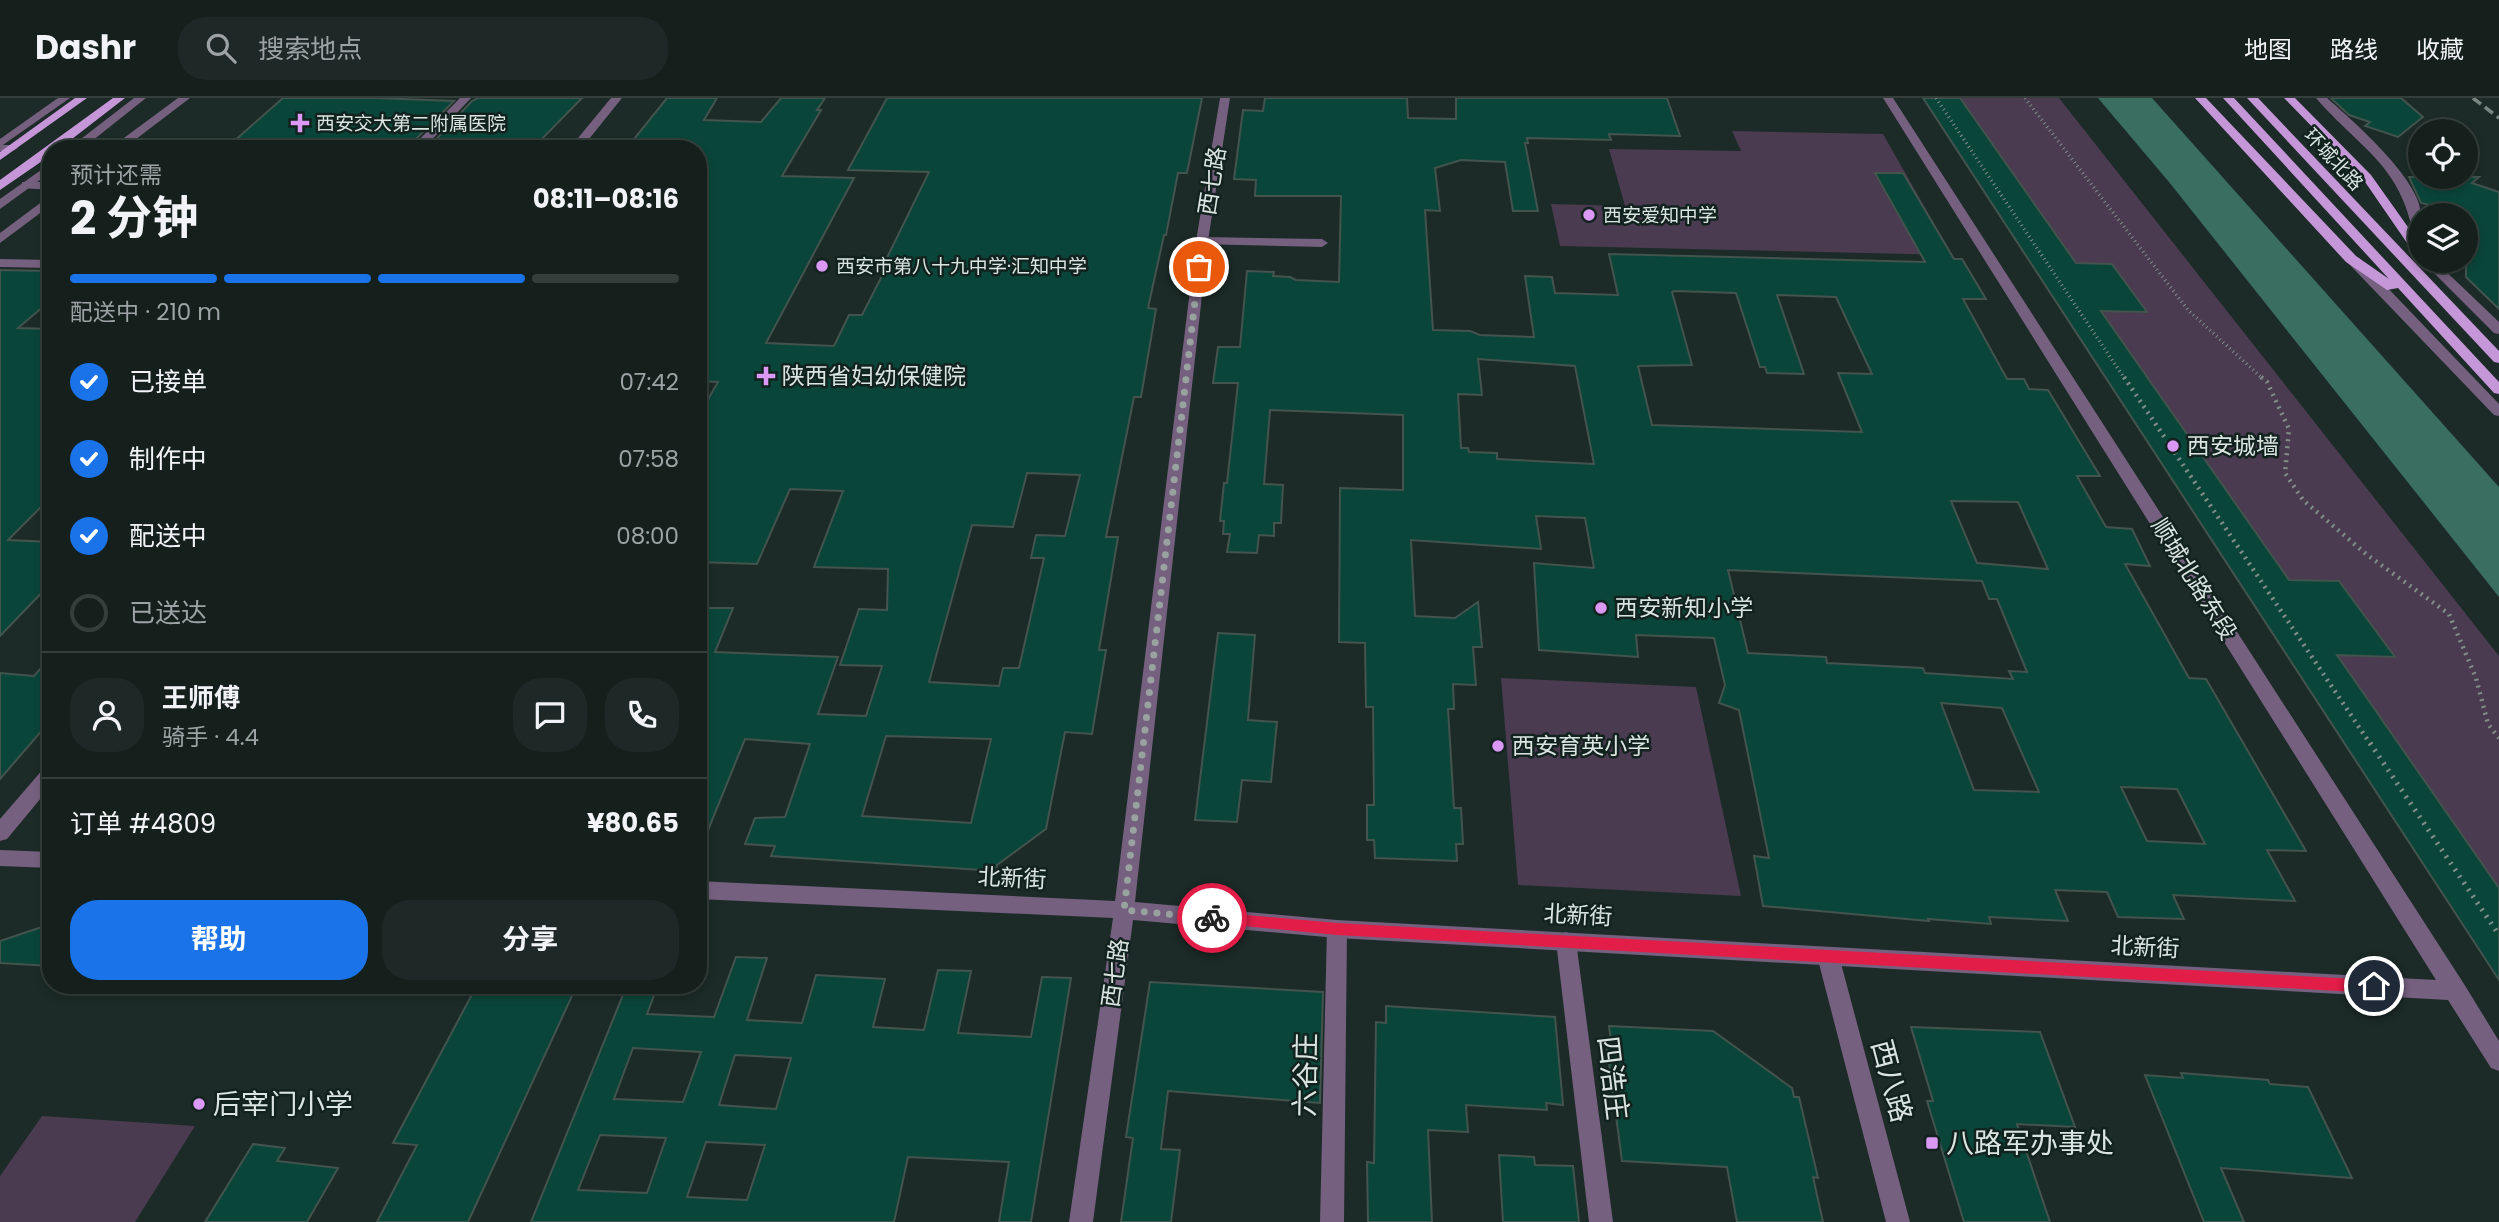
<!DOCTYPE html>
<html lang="zh">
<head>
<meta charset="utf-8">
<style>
	body { margin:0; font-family:Poppins,"Noto Sans SC",sans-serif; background:#1e2826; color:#f1f3f6; height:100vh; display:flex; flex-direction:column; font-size:26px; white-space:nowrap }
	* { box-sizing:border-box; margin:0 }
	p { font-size:23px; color:#9da3a4 }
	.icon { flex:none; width:38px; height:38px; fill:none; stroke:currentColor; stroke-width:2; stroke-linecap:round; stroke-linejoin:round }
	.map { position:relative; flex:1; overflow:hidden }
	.drawer { position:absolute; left:42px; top:42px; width:665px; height:854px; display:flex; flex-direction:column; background:#15201d; border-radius:28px; box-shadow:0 4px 10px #0003,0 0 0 2px #343e3b }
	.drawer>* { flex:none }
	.fabs { position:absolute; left:2408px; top:21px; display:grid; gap:14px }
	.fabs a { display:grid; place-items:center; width:70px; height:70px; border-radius:50%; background:#15201d; box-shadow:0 4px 10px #0003,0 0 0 2px #343e3b; font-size:35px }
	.pin { position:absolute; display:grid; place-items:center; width:60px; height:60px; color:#fff; margin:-30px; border:4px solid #fff; border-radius:50%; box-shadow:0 2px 7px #0007 }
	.courier { position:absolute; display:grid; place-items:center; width:70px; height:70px; margin:-35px; border:5px solid #e11d48; border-radius:50%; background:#fff; color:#222; box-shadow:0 2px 9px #0007 }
	.headline em { font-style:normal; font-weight:700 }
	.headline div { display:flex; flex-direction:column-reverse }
	.headline { display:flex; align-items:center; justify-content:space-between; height:119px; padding:0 28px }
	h1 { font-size:46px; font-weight:700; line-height:52px }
	.bar { display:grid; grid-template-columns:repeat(4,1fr); gap:10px 7px; align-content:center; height:84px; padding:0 28px }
	.bar i { height:9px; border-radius:5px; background:#343e3b }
	.bar .on { background:#1a73e8 }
	.bar p { grid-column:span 4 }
	.line { display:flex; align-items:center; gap:18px; padding:0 28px; border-top:2px solid #343e3b }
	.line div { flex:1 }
	.round { display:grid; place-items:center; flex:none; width:74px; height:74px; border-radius:28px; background:#1e2826 }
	ol { padding:0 28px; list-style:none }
	li { display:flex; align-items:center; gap:21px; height:77px }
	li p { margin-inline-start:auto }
	li .icon { padding:7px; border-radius:50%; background:#1a73e8; color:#fff; stroke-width:4 }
	li:last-child { color:#9da3a4 }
	li i { width:38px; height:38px; border:4px solid #343e3b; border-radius:50% }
	.primary-button { display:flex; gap:14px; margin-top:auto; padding:14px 28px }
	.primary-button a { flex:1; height:80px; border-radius:28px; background:#1a73e8; color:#fff; font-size:28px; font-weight:700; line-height:80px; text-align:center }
	.primary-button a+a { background:#1e2826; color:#f1f3f6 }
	header { display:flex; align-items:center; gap:42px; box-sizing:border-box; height:98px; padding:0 35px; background:#15201d; border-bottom:2px solid #343e3b }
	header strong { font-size:33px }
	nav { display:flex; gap:38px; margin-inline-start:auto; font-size:24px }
	.search { width:490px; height:63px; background:#1e2826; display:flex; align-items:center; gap:18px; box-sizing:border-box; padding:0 24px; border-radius:28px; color:#9da3a4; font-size:26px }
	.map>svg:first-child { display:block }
</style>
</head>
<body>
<header>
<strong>Dashr</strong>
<div class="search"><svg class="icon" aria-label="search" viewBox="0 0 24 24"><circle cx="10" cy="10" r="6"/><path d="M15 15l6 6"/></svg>搜索地点</div>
<nav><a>地图</a><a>路线</a><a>收藏</a></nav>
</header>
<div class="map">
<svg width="2499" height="1124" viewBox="0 0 2499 1124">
	<rect width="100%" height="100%" fill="#1c2b27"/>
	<!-- green -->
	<g fill="#4a3b50">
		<polygon points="1960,0 2059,0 2499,558 2499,790 2337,557 2394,558 2339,483 2289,482 2101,213 2146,213 2112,166 2076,165"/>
		<polygon points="1732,33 1883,36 1952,157 1560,148 1551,106 1625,108 1609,51 1741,53"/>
		<polygon points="1501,580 1696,589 1741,798 1518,787"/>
		<polygon points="42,1018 195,1028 135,1124 0,1124 0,1078"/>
	</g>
	<!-- water -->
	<polygon fill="#396e61" points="2098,0 2152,0 2499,389 2499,499 2169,84"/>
	<!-- building -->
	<g fill="#0a4539" stroke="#43534e" stroke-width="2" fill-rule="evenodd">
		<polygon points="283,0 377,0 454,3 414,43 367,42 358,51 225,51"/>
		<polygon points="478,0 582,0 532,51 427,51 472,3"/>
		<path d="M667,0H717L704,22L761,24L781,0H825L817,12H821L782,78L854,80L766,245L834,248L849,217H862L884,174H880L929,74L848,72L887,0H1202L1187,75H1178L1166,137H1164L1148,210L1156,211L1141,299H1134L1106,439H1118L1099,552H1106L1092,636L1065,634L1046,731L997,767L996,773L771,758L775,748L745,746L755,720L785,719L810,646L745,641L698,757V510H733L715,554L838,559L818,616L866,618L882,568L840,567L859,511L887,512L888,471L814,469L843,393L790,391L757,466L698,464V319L718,284L698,283V51H626ZM1027,375L1080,377L1065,438L1036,437L1031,460H1044L1019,570H1003L999,588L929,584L972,427L1013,429ZM886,638L991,641L971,725L862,718Z"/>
		<path d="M1265,0H1407L1408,20L1456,21V0H1667L1680,38L1609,36L1611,42L1527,40L1528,45H1525L1538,113H1513L1505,64L1461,62L1435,70L1440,113L1425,112L1433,232L1470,233L1480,237L1534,239L1525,178L1552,179L1555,195L1618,197L1609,156L1925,164L1875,75H1903L1954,161H1962L1986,201H1963L2007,281H2024L2029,291L2048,292L2100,378H2077L2106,429L2132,431L2150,468L2125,466L2189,580L2206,581L2306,753L2267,752L2295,803L2173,797L2184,821L2118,819L2107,794L2055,792L2068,823L1989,819L1991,826L1928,821L1929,823L1763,808L1754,758L1769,760L1739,612L1719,605L1725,587L1714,540L1636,537L1638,559L1539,552L1534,465L1594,470L1585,420L1536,418L1541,451L1411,442L1415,518L1455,520L1478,504L1482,549H1473L1476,587L1453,586L1454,611H1448L1454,710H1461L1463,746H1456L1457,763L1375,760L1374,742H1367V707H1374L1373,609H1366L1365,545L1339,544L1340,390L1403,392V317L1270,312L1264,386L1283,387L1281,425H1274V438L1259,437L1257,455L1227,454L1230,436H1223L1224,423H1220L1224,385H1227L1238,285H1213L1218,249H1240L1247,173L1274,174L1273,178L1290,179L1296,182L1339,184L1341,98H1255L1256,82L1234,81L1243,12L1263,13ZM1675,193L1736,195L1760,269H1765L1767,275L1804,276L1777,197L1836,199L1872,276L1838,275L1862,334L1652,327L1638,268L1692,267L1672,194ZM1478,261L1575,268L1594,366L1497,361V355L1469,354L1468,350H1461L1458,296L1482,297ZM1951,403L2018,404L2048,471L1977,465ZM1728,472L1982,483L1989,501H1997L2027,574L2009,573L2013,581L1925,575L1923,570L1827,565L1826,559L1748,555ZM1941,605L2002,610L2039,694L1974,692ZM2121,689L2177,691L2205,746L2147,743Z"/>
		<polygon points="1923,0 1960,0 2076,165 2112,166 2147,214 2101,213 2289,482 2339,483 2395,559 2337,557 2499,790 2499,882"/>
		<polygon points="2331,0 2401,0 2423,19 2398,39 2365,28 2370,24 2349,17"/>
		<polygon points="2409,79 2479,79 2472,85 2499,94 2499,211 2466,179 2466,115 2421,105"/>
		<polygon points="0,172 51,173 51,202 18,230 51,231 51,399 8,442 51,444 51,485 0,538"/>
		<polygon points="1218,535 1255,537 1248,622 1277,624 1271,684 1242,682 1237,724 1195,722"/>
		<polygon points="51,559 51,622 0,681 0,575 34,578"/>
		<polygon points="51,826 51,868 0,865 0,843"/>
		<path d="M736,859L767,860L747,922L802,925L816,877L885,881L873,929L924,932L938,872L971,873L958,935L1031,939L1042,879L1071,880L1031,1124H999L1009,1064L908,1059L894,1124H531L627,887H658L647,916L714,919ZM633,950L701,954L683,1004L614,1001ZM735,957L791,960L776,1011L719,1007ZM600,1037L666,1040L647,1095L578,1092ZM706,1044L765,1047L747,1102L687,1099Z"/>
		<polygon points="1150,884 1323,894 1320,1005 1168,993 1161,1051 1180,1052 1171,1124 1121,1124 1133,1040 1126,1039"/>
		<polygon points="477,887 577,887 468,1124 377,1124 417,1047 393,1045"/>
		<polygon points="1386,908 1555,919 1563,1007 1546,1005 1547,1012 1466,1007 1468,1034 1428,1032 1432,1124 1368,1124 1367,1064 1374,1065 1376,924 1386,925"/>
		<polygon points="1609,928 1713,933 1792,990 1794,999 1799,999 1818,1080 1813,1079 1823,1124 1737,1124 1727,1069 1622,1063 1607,950 1612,950"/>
		<polygon points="1911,929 2040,934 2075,1029 2017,1026 2050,1124 1964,1124 1927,1003 1933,1003"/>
		<polygon points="2181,975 2268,982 2270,986 2308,989 2352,1080 2221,1070 2244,1124 2204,1124 2145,977 2183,980"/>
		<polygon points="253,1046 285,1050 277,1063 338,1070 307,1124 205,1124"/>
		<polygon points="1499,1057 1534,1059 1535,1067 1573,1068 1579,1124 1503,1124"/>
	</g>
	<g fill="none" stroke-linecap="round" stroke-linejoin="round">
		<!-- path-far2 -->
		<g stroke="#818d89" stroke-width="3.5" stroke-dasharray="1 3.5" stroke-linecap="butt">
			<polyline points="1936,0 2125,281"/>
			<polyline points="2025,0 2188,212 2263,281"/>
		</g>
		<!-- path-far1 -->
		<g stroke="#818d89" stroke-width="4.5" stroke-dasharray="2 5" stroke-linecap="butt">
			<polyline points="2124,279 2371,647"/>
			<polyline points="2261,279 2267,284 2289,331 2285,375 2303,402 2366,456 2449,516 2476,580 2488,626 2499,640"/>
		</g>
		<!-- path -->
		<polyline stroke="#818d89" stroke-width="5" stroke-dasharray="2 6" stroke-linecap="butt" points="2370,645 2499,837"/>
		<!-- service -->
		<g fill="#76607f" fill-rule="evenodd">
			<polygon points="178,0 190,0 123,51 109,51"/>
			<polygon points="460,0 471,0 423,51 410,51"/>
			<polygon points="22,84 51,84 51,92 22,90"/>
			<polygon points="51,97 51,107 0,145 0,135"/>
			<polygon points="1202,139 1322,141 1328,145 1322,149 1198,146 1198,140"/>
			<polygon points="0,161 51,162 51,170 0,169"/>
		</g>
		<!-- minor -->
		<g fill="#76607f" fill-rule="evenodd">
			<polygon points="58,0 70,0 0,49 0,41"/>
			<polygon points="134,0 146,0 82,51 68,51"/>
			<path d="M2316,0H2327C2353,23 2421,82 2421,117C2421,124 2420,135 2420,144L2414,140C2401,66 2360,51 2316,0Z"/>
			<polygon points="51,65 51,74 0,111 0,101"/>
			<polygon points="2354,159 2359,160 2499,306 2499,318 2494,317 2349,166 2348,163"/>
			<polygon points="2422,163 2435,163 2499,224 2499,236 2494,235"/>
			<polygon points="1337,822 1344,825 1347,831 1344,1124 1320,1124 1327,831 1330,825"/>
			<polygon points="1566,834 1573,837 1576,843 1613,1124 1589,1124 1556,843 1559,837"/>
			<polygon points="1828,849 1835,851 1839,858 1910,1124 1886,1124 1817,858 1821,851"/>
		</g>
		<!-- tertiary -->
		<g fill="#76607f" fill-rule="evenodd">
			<polygon points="611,0 622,0 581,51 569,51"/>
			<polygon points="1220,0 1230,0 1208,143 1135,804 1337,822 2436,882 1883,0 1893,0 2464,886 2499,943 2499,973 2491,970 2448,902 1337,840 1133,822 1093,1124 1069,1124 1113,820 698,801 698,783 1115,803 1196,143"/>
			<polygon points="0,47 12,47 18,50 12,53 0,53"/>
			<polygon points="51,668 51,688 7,741 0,743 0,721 44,670"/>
			<polygon points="0,752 51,754 51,770 0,768"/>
		</g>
		<!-- primary -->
		<g fill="#c597d8" fill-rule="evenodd">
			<polygon points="75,0 87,0 0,62 0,54"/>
			<polygon points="113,0 125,0 59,51 51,51 51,57 0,92 0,82"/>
			<polygon points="2195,0 2206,0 2356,158 2389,181 2223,0 2234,0 2499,284 2499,296 2494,295 2398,190 2387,192 2346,164"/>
			<polygon points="2247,0 2258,0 2499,253 2499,265 2494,264"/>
			<polygon points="2284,0 2295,0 2371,77 2420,146 2420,159 2416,158 2363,81"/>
		</g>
		<!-- rail -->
		<polyline stroke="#798682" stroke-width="3.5" stroke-dasharray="10 5" stroke-linecap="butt" points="2473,0 2499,20"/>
	</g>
	<!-- route -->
	<polygon fill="#e11d48" points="1212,814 1337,825 2374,882 2381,888 2374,895 1337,837 1212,825 1205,820"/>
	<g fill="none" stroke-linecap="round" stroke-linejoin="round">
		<!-- done -->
		<polyline stroke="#98a3a0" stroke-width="7" stroke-dasharray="0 12.6" points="1199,169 1124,812 1212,820"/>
	</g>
	<!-- markers -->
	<g fill="#db99f5" stroke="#12221e" stroke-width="2.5">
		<path d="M296.5 14.5h7v7h7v7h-7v7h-7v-7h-7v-7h7z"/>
		<circle cx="1589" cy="117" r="7"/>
		<circle cx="822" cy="168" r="7"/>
		<path d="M762.5 267.5h7v7h7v7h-7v7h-7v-7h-7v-7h7z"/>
		<circle cx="2173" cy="348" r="7"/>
		<circle cx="1601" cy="510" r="7"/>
		<circle cx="1498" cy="648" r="7"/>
		<circle cx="199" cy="1006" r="7"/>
		<rect x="1925" y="1038" width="14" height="14" rx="3.5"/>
	</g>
	<g text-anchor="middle" stroke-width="5" stroke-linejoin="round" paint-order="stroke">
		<!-- far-poi labels -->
		<g font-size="19" fill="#dae4e1" stroke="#12221e" text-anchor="start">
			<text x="316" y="32">西安交大第二附属医院</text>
			<text x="1603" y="124">西安爱知中学</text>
			<text x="836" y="175">西安市第八十九中学·汇知中学</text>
		</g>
		<!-- far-street labels -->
		<g font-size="19" fill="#dae4e1" stroke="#12221e">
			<text transform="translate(2334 61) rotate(47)" y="7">环城北路</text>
		</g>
		<!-- street labels -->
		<g font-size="23" fill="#dae4e1" stroke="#12221e">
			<text transform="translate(1212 83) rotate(-81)" y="8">西七路</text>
			<text transform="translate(2194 481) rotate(58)" y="8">顺城北路东段</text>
			<text transform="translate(1012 780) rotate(3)" y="8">北新街</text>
			<text transform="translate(1578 817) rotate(3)" y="8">北新街</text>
			<text transform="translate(2145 849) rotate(3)" y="8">北新街</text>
			<text transform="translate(1115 875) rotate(-82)" y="8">西七路</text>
		</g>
		<!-- poi labels -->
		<g font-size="23" fill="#dae4e1" stroke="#12221e" text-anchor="start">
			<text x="782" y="286">陕西省妇幼保健院</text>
			<text x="2187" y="356">西安城墙</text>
			<text x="1615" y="518">西安新知小学</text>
			<text x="1512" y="656">西安育英小学</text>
		</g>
		<!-- near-street labels -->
		<g font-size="28" fill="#dae4e1" stroke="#12221e">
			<text transform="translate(1305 977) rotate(-89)" y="10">六谷庄</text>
			<text transform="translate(1613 980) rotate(83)" y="10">四浩庄</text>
			<text transform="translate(1892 983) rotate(75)" y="10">西八路</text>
		</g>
		<!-- near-poi labels -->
		<g font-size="28" fill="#dae4e1" stroke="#12221e" text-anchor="start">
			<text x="213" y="1016">后宰门小学</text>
			<text x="1946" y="1055">八路军办事处</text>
		</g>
	</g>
</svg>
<div class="fabs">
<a><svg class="icon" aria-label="locate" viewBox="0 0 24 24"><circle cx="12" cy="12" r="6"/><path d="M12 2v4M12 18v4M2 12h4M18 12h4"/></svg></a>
<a><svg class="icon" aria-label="layers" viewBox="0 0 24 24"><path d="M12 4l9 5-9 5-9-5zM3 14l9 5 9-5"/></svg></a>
</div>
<div class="pin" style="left:1199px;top:169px;background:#ea580c"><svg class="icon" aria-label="bag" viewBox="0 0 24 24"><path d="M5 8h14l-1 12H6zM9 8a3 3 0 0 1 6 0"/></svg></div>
<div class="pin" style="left:2374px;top:888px;background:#1f2937"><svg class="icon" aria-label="home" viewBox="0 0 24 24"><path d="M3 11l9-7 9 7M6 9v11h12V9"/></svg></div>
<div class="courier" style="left:1212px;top:820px"><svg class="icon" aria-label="bike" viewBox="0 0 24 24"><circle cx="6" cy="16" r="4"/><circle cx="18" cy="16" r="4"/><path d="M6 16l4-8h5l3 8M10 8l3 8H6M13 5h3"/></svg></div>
<section class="drawer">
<div class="headline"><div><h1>2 分钟</h1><p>预计还需</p></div><em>08:11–08:16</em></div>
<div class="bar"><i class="on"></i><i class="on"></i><i class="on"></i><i></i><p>配送中 · 210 m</p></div>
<ol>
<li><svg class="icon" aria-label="check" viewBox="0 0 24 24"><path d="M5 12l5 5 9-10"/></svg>已接单<p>07:42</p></li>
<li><svg class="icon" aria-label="check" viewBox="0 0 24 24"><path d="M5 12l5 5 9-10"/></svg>制作中<p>07:58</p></li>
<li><svg class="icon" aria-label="check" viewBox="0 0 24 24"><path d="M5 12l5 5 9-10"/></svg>配送中<p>08:00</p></li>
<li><i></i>已送达</li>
</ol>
<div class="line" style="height:126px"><a class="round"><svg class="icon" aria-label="person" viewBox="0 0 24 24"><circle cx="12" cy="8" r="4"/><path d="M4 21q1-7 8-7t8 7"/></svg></a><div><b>王师傅</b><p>骑手 · 4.4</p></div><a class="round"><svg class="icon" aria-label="chat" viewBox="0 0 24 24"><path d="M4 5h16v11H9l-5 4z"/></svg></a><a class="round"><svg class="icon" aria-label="phone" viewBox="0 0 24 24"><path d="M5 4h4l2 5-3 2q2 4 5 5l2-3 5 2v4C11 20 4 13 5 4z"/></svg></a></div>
<div class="line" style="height:91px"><div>订单 #4809</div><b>¥80.65</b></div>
<div class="primary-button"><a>帮助</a><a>分享</a></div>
</section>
</div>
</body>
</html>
